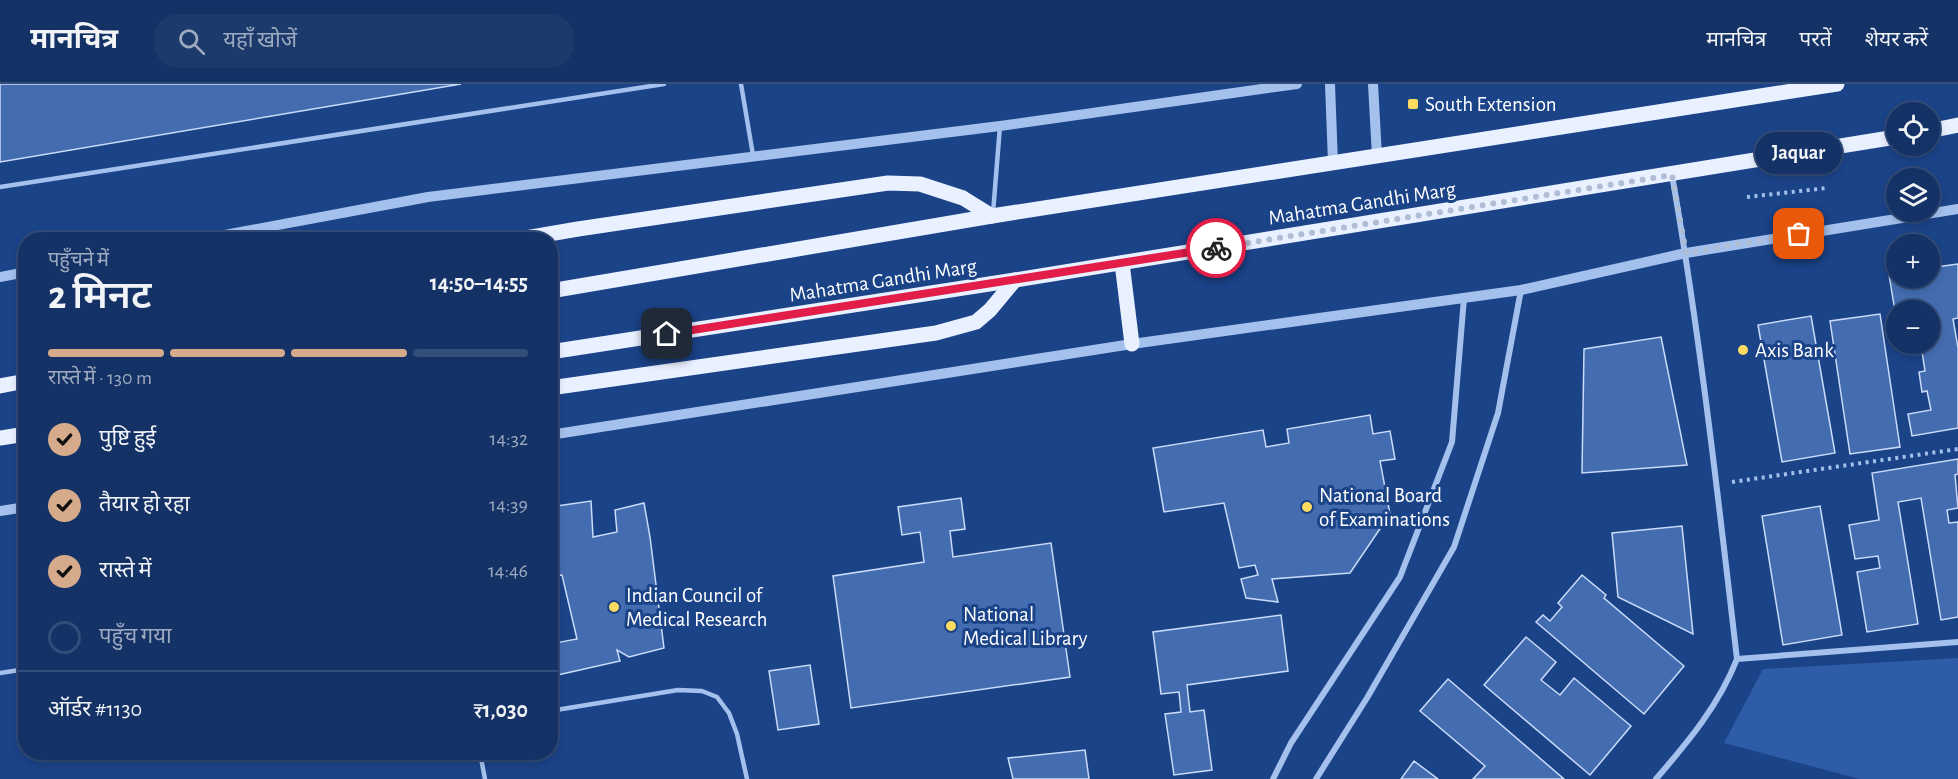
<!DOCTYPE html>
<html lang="hi">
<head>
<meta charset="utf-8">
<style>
	body { margin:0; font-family:"Alegreya Sans","Noto Sans Devanagari",sans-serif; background:#1d3a6c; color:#f1f3f6; height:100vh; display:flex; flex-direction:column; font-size:22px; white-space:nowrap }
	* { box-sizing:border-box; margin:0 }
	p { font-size:20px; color:#9daabf }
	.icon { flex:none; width:33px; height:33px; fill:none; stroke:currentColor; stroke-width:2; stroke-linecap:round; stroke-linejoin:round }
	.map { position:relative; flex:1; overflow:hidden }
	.details { position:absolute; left:18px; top:148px; width:540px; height:528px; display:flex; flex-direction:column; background:#143266; border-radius:24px; box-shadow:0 3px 9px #0003,0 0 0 2px #334d7a }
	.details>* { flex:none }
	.controls { position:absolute; left:1886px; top:18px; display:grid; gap:12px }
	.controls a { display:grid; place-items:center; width:54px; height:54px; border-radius:50%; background:#143266; box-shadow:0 3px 9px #0003,0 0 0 2px #334d7a; font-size:30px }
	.pin { position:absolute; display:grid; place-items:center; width:51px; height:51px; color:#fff; margin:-26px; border-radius:12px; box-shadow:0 3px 9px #0006 }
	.courier { position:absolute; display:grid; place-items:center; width:60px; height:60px; margin:-30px; border:4px solid #e11d48; border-radius:50%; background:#fff; color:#222; box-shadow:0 2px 8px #0007 }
	.bubble { position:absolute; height:42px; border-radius:21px; background:#143266; box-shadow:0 3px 9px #0003,0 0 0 2px #334d7a; font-size:20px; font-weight:600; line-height:42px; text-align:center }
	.summary em { font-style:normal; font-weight:600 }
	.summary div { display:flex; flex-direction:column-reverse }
	.summary { display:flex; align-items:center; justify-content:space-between; height:102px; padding:0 30px }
	h1 { font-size:39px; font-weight:600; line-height:45px }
	.bar { display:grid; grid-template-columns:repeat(4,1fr); gap:9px 6px; align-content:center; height:72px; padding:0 30px }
	.bar i { height:8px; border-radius:4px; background:#334d7a }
	.bar .on { background:#d6ab8b }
	.bar p { grid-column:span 4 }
	.line { display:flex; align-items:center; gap:15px; padding:0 30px; border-top:2px solid #334d7a }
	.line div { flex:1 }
	ol { padding:0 30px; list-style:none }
	li { display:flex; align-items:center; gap:18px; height:66px }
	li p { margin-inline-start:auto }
	li .icon { padding:6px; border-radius:50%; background:#d6ab8b; color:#111; stroke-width:4 }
	li:last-child { color:#9daabf }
	li i { width:33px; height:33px; border:3px solid #334d7a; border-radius:50% }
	header { display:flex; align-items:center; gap:36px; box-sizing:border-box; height:84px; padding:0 30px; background:#143266; border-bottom:2px solid #334d7a }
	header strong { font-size:28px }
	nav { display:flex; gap:33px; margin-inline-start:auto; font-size:21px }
	.search { width:420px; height:54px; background:#1d3a6c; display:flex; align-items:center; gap:15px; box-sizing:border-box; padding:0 21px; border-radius:24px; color:#9daabf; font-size:22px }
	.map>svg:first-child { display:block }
</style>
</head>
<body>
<header>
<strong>मानचित्र</strong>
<div class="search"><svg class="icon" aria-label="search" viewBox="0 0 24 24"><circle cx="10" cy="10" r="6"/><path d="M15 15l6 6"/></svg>यहाँ खोजें</div>
<nav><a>मानचित्र</a><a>परतें</a><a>शेयर करें</a></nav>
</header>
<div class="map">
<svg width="1958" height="695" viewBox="0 0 1958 695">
	<rect width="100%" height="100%" fill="#1b4388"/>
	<!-- green -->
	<polygon fill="#2e5ca6" points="1958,574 1958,695 1860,695 1724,659 1763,585"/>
	<!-- building -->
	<g fill="#446db1" stroke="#c9dbf9" stroke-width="1.5">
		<polygon points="0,0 461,0 0,78"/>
		<polygon points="1958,180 1958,234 1953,235 1958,264 1958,344 1912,352 1908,330 1931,326 1927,307 1922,308 1919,288 1925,287 1922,268 1911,270 1909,260 1929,260 1929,226 1896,226 1896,233 1889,191 1896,190 1896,194 1929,194 1929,184"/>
		<polygon points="1880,230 1900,363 1850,370 1830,237"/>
		<polygon points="1811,232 1835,369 1782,378 1758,241"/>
		<polygon points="1661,253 1687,381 1582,389 1584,265"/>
		<polygon points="1370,331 1373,350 1390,347 1395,375 1380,377 1390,430 1350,489 1272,495 1278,518 1246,514 1241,495 1258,491 1255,481 1239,484 1224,419 1164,428 1153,364 1263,346 1266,363 1289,359 1287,345"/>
		<polygon points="1958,375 1958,390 1955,391 1958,424 1947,426 1949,439 1958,438 1958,533 1941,536 1921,414 1898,418 1918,540 1867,548 1857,488 1880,484 1878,472 1855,475 1849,441 1879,436 1872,389"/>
		<polygon points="961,414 965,445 950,447 953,473 1051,459 1070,593 851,624 833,492 924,478 920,448 902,451 898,423"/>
		<polygon points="591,417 593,453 617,448 615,426 644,419 650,453 664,564 629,573 617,566 620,577 553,592 550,582 550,560 577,555 562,491 550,492 550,423"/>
		<polygon points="1820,422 1842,551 1783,561 1762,432"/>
		<polygon points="1682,442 1693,550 1618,513 1612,449"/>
		<polygon points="1582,491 1606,511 1604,514 1684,582 1644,630 1536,538 1543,531 1550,537 1562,523 1558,519"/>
		<polygon points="1281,531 1288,587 1187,601 1190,628 1204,626 1212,686 1174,691 1165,630 1181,628 1179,608 1161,610 1153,548"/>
		<polygon points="1526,553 1556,578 1541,596 1560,611 1574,594 1631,642 1590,691 1484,601"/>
		<polygon points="810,581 819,640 778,646 769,587"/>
		<polygon points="1448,595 1564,695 1473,695 1485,682 1420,627"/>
		<polygon points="1085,666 1089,695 1013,695 1008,674"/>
		<polygon points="1414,677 1438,695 1401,695"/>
	</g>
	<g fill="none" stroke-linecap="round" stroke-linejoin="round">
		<!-- path -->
		<g stroke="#a4c0ec" stroke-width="4" stroke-dasharray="3 4.5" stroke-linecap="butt">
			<polyline points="1747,113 1827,104"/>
			<polyline points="1732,398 1958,365"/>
		</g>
		<!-- service -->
		<g stroke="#a4c0ec" stroke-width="4.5">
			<polyline points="741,0 753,71"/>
			<polyline points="0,103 664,0"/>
			<polyline points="993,129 1000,42"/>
			<polyline points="0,589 26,585"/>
			<polyline points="550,627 678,606 702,607 717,613 729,629 737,650 747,695"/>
			<polyline points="264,669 274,671 286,669"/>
			<polyline points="480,669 485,695"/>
		</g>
		<!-- minor -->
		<g stroke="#a4c0ec" stroke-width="6">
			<path d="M1672,91C1700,251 1718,413 1737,575"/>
			<polyline points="1273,695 1291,659 1400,493 1452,358 1464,214"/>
			<polyline points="1316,695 1367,614 1454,463 1498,329 1521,206"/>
			<path d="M1656,695C1688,658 1719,621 1737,575L1958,558"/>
		</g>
		<!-- tertiary -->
		<g stroke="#a4c0ec" stroke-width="10">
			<polyline points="1330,0 1333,79"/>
			<polyline points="1373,0 1377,72"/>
			<polyline points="198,156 428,113 1000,42 1297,0"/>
			<polyline points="0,193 26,188"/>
			<polyline points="550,351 1132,260 1521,206 1686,169 1958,125"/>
			<polyline points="0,427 26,423"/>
		</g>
		<!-- primary -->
		<g stroke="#e9f0ff" stroke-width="15">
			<polyline points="1929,47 1958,41"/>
			<polyline points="514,156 578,145 888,99 920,100 963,114 992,132"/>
			<polyline points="1122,179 1132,260"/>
			<polyline points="550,207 992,132 1837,0"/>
			<polyline points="550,268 1015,196 1896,53"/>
			<polyline points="0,302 26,297"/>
			<polyline points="550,304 936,249 976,238 990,226 1015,196"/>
			<polyline points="0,354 26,350"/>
		</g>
	</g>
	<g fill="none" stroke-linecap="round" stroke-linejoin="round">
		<!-- done -->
		<polyline stroke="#afbdd5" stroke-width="6" stroke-dasharray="0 10.8" points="1216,164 1672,91 1686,169 1799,150"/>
		<!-- route -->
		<polyline stroke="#e11d48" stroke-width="8" points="667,250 1216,164"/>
	</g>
	<!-- markers -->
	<g fill="#fddb61" stroke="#1b4388" stroke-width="2">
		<rect x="1407" y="14" width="12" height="12" rx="3"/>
		<circle cx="1743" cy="266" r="6"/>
		<circle cx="1307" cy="423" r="6"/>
		<circle cx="614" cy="523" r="6"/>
		<circle cx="951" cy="542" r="6"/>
	</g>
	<g text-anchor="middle" stroke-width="6" stroke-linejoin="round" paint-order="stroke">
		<!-- poi labels -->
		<g font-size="21" fill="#fff" stroke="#1b4388" text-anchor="start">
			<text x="1425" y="27">South Extension</text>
			<text x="1755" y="273">Axis Bank</text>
			<text x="1319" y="418">National Board<tspan x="1319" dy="24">of Examinations</tspan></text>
			<text x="626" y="518">Indian Council of<tspan x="626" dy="24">Medical Research</tspan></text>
			<text x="963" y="537">National<tspan x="963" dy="24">Medical Library</tspan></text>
		</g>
		<!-- street labels -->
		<g font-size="21" fill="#fff" stroke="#1b4388">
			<text transform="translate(1362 119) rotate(-9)" y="7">Mahatma Gandhi Marg</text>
			<text transform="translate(883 196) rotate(-9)" y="7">Mahatma Gandhi Marg</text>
		</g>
	</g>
</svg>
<div class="controls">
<a><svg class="icon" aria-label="locate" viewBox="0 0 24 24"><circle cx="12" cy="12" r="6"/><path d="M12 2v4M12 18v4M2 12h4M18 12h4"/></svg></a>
<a><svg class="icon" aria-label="layers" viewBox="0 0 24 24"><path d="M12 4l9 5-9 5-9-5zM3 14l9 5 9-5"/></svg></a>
<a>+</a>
<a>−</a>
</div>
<div class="pin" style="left:1799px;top:150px;background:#ea580c"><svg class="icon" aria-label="bag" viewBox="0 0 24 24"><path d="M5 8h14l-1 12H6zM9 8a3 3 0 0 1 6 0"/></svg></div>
<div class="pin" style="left:667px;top:250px;background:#1f2937"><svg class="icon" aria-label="home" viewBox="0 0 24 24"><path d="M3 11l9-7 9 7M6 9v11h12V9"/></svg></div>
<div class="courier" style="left:1216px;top:164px"><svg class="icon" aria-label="bike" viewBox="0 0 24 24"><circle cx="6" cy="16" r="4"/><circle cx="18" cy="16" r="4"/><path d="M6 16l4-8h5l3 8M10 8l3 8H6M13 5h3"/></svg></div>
<div class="bubble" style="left:1755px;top:48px;width:87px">Jaquar</div>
<section class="details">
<div class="summary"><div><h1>2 मिनट</h1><p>पहुँचने में</p></div><em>14:50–14:55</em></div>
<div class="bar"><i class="on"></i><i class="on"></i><i class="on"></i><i></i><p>रास्ते में · 130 m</p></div>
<ol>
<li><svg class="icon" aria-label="check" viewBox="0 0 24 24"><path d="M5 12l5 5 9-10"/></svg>पुष्टि हुई<p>14:32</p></li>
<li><svg class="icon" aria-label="check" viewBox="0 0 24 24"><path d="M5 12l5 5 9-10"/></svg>तैयार हो रहा<p>14:39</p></li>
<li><svg class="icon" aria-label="check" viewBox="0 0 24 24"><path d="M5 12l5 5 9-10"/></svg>रास्ते में<p>14:46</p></li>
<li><i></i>पहुँच गया</li>
</ol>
<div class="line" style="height:78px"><div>ऑर्डर #1130</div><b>₹1,030</b></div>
</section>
</div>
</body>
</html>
